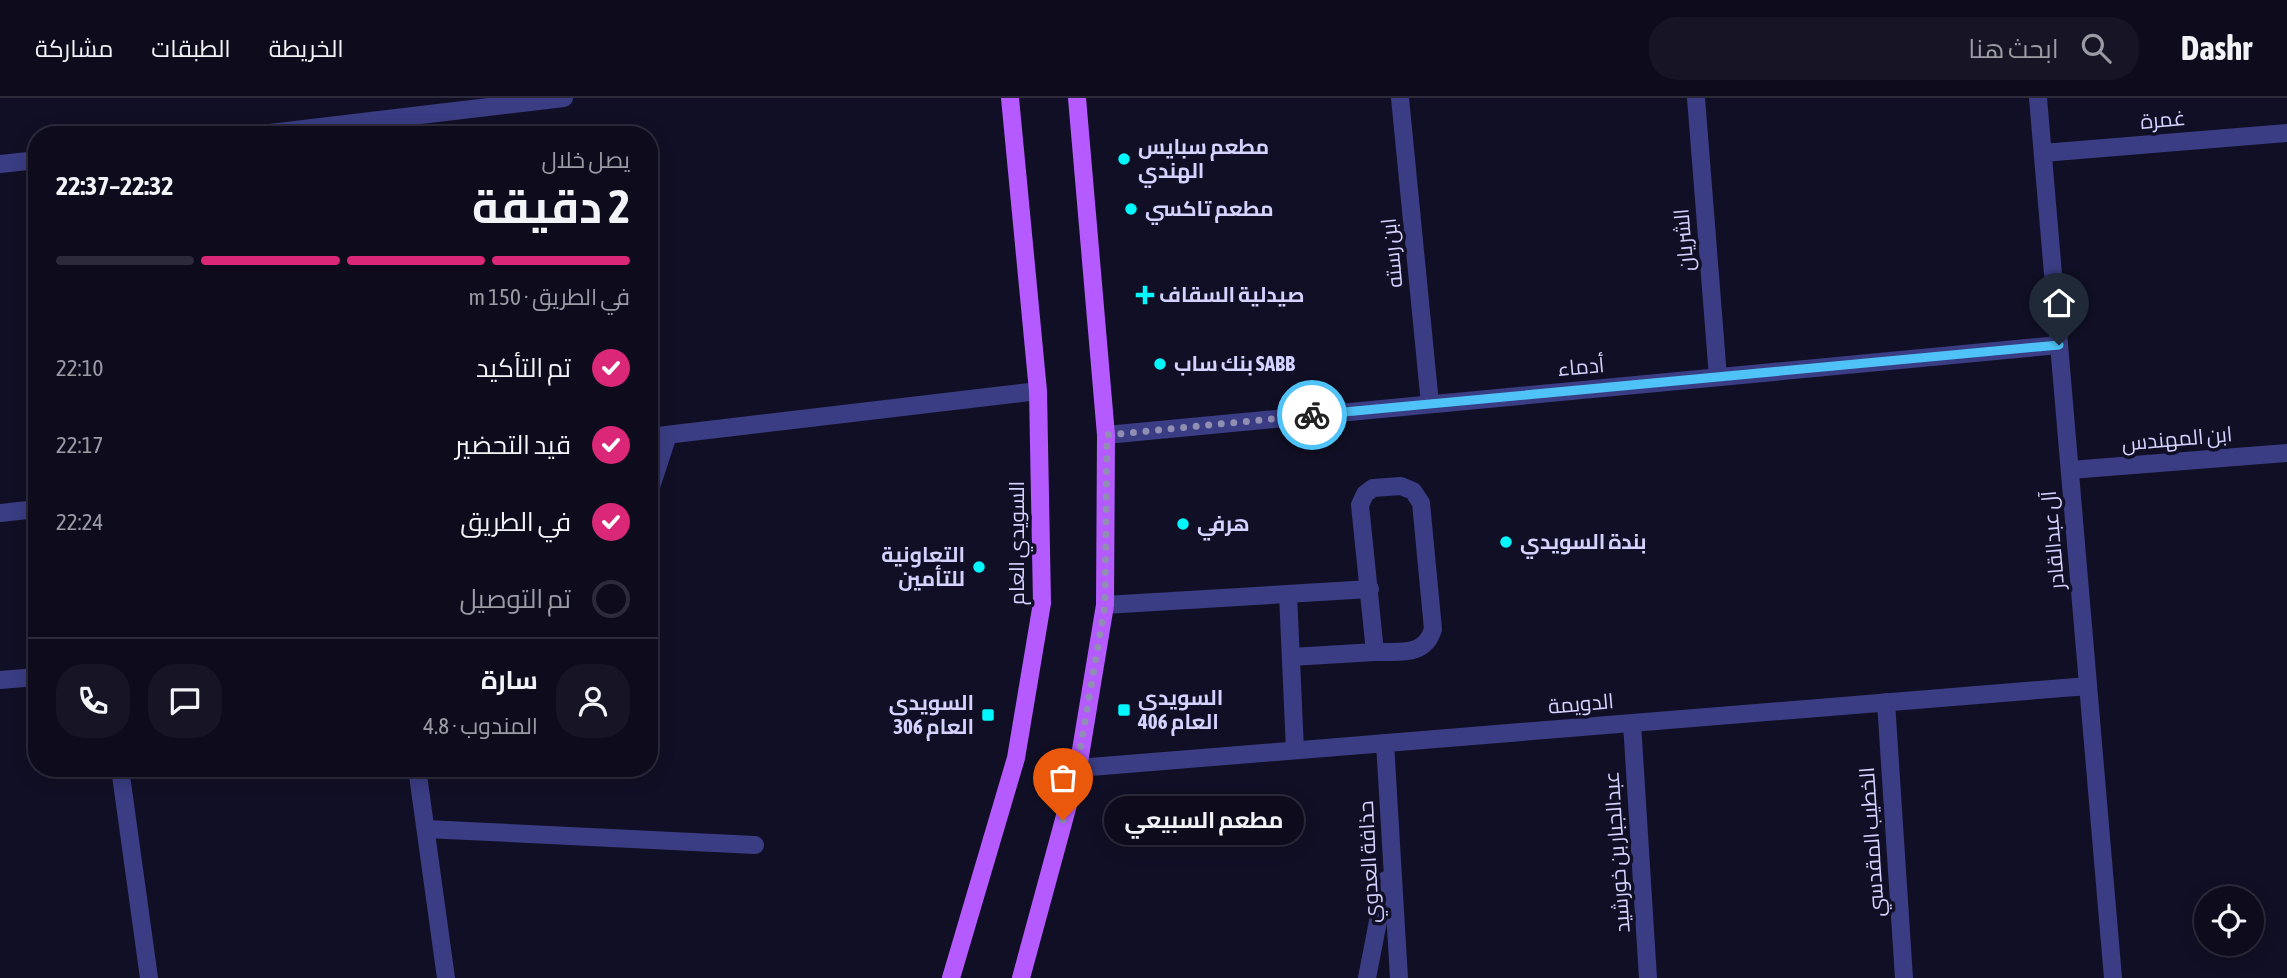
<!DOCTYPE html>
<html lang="ar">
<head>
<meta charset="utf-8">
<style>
	body { margin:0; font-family:"Asap Condensed",Cairo,sans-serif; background:#161425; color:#f1f3f6; direction:rtl; height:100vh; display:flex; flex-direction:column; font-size:26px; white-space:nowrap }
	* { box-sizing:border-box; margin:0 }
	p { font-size:23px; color:#9a9ba3 }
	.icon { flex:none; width:38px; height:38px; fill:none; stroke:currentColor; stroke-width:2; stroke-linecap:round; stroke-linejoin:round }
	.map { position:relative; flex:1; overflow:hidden; direction:ltr }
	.drawer { position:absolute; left:28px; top:28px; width:630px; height:651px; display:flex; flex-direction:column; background:#0d0b1c; border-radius:28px; box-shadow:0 4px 18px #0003,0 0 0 2px #2d2b3b; direction:rtl }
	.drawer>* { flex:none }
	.controls { position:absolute; left:2194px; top:788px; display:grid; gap:14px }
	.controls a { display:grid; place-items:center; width:70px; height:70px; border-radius:50%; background:#0d0b1c; box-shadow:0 4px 18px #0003,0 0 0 2px #2d2b3b; font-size:35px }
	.pin { position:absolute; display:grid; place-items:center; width:60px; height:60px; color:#fff; margin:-72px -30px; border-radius:50% 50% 50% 0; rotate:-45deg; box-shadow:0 0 7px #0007 }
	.pin .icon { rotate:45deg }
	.courier { position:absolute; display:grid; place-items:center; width:70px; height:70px; margin:-35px; border:5px solid #4fc3f7; border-radius:50%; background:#fff; color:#222; box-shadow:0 2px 9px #0007 }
	.bubble { position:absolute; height:49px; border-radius:24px; background:#0d0b1c; box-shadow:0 4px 18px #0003,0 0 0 2px #2d2b3b; font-size:23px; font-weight:700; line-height:49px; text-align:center; direction:rtl }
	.overview em { font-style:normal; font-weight:700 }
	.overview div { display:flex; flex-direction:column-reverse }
	.overview { display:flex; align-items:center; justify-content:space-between; height:119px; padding:0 28px }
	h1 { font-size:46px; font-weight:700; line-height:52px }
	.bar { display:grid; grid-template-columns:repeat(4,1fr); gap:10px 7px; align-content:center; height:84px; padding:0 28px }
	.bar i { height:9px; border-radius:5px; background:#2d2b3b }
	.bar .current { background:#db2777 }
	.bar p { grid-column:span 4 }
	.line { display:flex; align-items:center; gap:18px; padding:0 28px; border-top:2px solid #2d2b3b }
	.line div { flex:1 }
	.round { display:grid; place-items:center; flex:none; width:74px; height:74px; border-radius:28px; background:#161425 }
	ol { padding:0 28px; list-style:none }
	li { display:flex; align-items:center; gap:21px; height:77px }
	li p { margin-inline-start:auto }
	li .icon { padding:7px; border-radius:50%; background:#db2777; color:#fff; stroke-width:4 }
	li:last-child { color:#9a9ba3 }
	li i { width:38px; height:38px; border:4px solid #2d2b3b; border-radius:50% }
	header { display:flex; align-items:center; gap:42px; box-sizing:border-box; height:98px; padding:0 35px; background:#0d0b1c; border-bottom:2px solid #2d2b3b }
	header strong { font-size:33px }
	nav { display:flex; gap:38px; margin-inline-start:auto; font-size:24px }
	.search { width:490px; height:63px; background:#161425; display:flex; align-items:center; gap:18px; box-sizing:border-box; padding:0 24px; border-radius:28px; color:#9a9ba3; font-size:26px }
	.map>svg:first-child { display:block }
</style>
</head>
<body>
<header>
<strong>Dashr</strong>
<div class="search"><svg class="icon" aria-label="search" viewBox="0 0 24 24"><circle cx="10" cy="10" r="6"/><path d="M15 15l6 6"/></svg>ابحث هنا</div>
<nav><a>الخريطة</a><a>الطبقات</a><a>مشاركة</a></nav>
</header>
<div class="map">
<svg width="2287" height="880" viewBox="0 0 2287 880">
	<rect width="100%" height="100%" fill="#110f25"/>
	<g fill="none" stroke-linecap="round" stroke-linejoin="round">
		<!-- minor -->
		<g stroke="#3a3d83" stroke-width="18">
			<polyline points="1400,0 1430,306"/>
			<polyline points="1696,0 1718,279"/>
			<polyline points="2038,0 2113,880"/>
			<polyline points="252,37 564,0"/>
			<polyline points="2043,55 2287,35"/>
			<polyline points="0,66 37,62"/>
			<polyline points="1106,337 2059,247"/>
			<polyline points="649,339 1038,293"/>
			<polyline points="2070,372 2287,355"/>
			<polyline points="649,395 668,337"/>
			<polyline points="0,415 37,411"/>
			<polyline points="1288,496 1295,652"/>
			<polyline points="1105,507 1370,491"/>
			<path d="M1291,559L1375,554L1360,407L1365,396L1373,390L1401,388L1413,393L1421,405L1433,531C1425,559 1399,553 1375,554"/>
			<polyline points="0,582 37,579"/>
			<polyline points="1886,604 1904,880"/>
			<polyline points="1632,625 1648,880"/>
			<polyline points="1385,645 1399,880"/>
			<polyline points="120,670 149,880"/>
			<polyline points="417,670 446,880"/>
			<polyline points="1078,670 2088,588"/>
			<polyline points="426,731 755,747"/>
			<polyline points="1367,880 1386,782"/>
		</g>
		<!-- major -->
		<g stroke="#b45afe" stroke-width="18">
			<polyline points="951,880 1016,660 1042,505 1038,293 1010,0"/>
			<polyline points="1021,880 1078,670 1105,507 1106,337 1077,0"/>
		</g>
	</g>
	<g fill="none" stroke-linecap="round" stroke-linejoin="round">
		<!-- done -->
		<polyline stroke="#908eb3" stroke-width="7" stroke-dasharray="0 12.6" points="1063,722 1077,670 1105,507 1107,337 1312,317"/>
		<!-- route -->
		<polyline stroke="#4fc3f7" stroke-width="9" points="1312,317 2059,247"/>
	</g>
	<!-- markers -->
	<g fill="#02f6fc" stroke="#110f25" stroke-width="2.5">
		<circle cx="1124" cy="61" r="7"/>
		<circle cx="1131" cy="111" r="7"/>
		<path d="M1141.5 186.5h7v7h7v7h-7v7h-7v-7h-7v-7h7z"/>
		<circle cx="1160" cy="266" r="7"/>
		<circle cx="1183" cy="426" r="7"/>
		<circle cx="1506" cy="444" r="7"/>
		<circle cx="979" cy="469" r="7"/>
		<rect x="1117" y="605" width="14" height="14" rx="3.5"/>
		<rect x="981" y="610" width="14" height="14" rx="3.5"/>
	</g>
	<g text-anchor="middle" stroke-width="7" stroke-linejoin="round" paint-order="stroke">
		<!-- street labels -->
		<g font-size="21" fill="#d4d2ff" stroke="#110f25">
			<text transform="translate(2163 22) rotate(-5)" y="7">غمرة</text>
			<text transform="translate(1684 142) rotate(-95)" y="7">الشريان</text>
			<text transform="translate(1392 155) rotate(-96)" y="7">ابن رسته</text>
			<text transform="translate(1581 269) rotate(-5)" y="7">أدماء</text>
			<text transform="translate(2177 341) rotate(-5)" y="7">ابن المهندس</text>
			<text transform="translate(2053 442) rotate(-95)" y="7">آل عبدالقادر</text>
			<text transform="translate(1017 445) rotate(-90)" y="7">السويدي العام</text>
			<text transform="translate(1581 606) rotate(-5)" y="7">الدويمة</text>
			<text transform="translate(1872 744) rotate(-94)" y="7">الخطيب المقدسي</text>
			<text transform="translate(1617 754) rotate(-94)" y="7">عبدالجبار بن خورشيد</text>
			<text transform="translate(1369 764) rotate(-93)" y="7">حذافة العدوي</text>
		</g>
		<!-- poi labels -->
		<g font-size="21" font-weight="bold" fill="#d4d2ff" stroke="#110f25" text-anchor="start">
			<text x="1138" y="56">مطعم سبايس<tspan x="1138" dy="24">الهندي</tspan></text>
			<text x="1145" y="118">مطعم تاكسي</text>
			<text x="1159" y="204">صيدلية السقاف</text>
			<text x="1174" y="273">بنك ساب SABB</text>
			<text x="1197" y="433">هرفي</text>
			<text x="1520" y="451">بندة السويدي</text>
			<text x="965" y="464" text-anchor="end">التعاونية<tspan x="965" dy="24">للتأمين</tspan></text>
			<text x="1138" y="607">السويدي<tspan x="1138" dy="24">العام 406</tspan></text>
			<text x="974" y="612" text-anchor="end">السويدي<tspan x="974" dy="24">العام 306</tspan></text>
		</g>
	</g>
</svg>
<div class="controls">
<a><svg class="icon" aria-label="locate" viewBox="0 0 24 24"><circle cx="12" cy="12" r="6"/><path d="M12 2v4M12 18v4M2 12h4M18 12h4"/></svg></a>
</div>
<div class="pin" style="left:1063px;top:722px;background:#ea580c"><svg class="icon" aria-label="bag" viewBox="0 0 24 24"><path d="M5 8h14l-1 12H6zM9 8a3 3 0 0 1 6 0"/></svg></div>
<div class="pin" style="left:2059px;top:247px;background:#1f2937"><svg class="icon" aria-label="home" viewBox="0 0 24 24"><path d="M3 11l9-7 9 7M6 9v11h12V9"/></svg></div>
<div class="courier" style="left:1312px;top:317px"><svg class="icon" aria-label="bike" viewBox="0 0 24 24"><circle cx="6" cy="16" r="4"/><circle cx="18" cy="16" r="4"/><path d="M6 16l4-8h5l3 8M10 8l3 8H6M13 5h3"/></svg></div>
<div class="bubble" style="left:1104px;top:698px;width:200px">مطعم السبيعي</div>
<section class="drawer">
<div class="overview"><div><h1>2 دقيقة</h1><p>يصل خلال</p></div><em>22:32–22:37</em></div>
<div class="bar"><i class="current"></i><i class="current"></i><i class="current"></i><i></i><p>في الطريق · 150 m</p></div>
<ol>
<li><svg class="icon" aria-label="check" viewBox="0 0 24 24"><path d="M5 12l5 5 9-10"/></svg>تم التأكيد<p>22:10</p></li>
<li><svg class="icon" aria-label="check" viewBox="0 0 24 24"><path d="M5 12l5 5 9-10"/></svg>قيد التحضير<p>22:17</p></li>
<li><svg class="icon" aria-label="check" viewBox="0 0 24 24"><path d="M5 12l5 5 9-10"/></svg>في الطريق<p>22:24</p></li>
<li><i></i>تم التوصيل</li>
</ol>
<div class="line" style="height:126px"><a class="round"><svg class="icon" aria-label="person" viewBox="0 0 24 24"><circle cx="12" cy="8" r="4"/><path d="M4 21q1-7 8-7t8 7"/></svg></a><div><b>سارة</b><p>المندوب · 4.8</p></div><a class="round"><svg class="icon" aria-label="chat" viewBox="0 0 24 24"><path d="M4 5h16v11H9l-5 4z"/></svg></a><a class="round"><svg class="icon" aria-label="phone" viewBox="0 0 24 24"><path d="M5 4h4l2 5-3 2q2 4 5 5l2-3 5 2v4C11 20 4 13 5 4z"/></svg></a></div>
</section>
</div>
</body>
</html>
